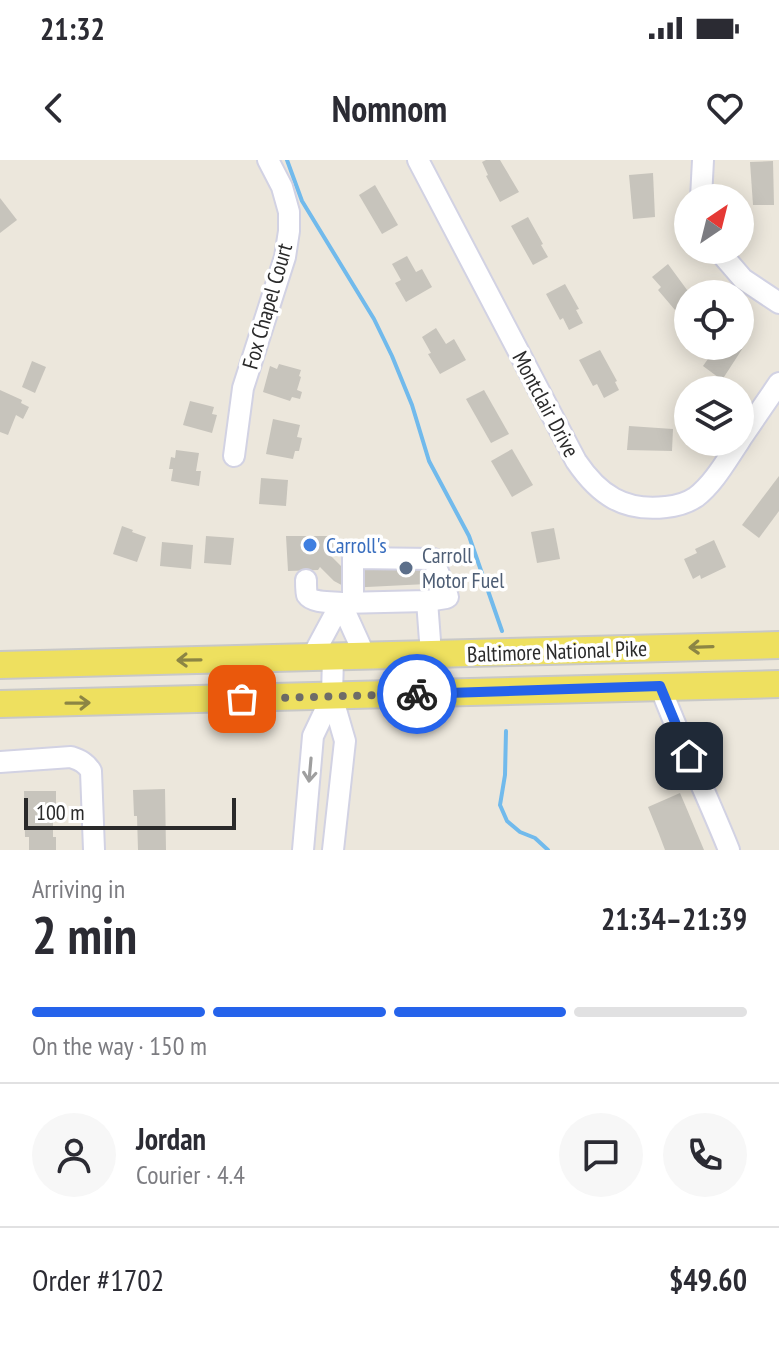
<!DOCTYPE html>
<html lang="en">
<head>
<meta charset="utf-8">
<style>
	body { margin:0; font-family:"PT Sans Narrow",sans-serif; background:#f7f7f7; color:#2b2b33; height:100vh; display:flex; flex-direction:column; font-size:30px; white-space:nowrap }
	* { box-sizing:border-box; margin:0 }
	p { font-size:26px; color:#7c7c81 }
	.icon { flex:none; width:44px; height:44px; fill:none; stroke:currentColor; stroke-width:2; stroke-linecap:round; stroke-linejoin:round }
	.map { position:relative; height:690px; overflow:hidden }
	.details { display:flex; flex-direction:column; background:#fff; flex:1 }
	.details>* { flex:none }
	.needle { width:52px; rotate:35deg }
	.tools { position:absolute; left:674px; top:24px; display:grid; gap:16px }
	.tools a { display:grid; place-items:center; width:80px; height:80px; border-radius:50%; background:#fff; box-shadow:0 4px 20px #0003; font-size:40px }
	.scale { position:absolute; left:24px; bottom:20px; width:212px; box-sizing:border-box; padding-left:8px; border:4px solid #2a2a2a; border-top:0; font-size:22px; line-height:28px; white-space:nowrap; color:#2a2a2a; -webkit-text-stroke:6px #fff; paint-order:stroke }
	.pin { position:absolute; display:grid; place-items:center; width:68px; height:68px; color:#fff; margin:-34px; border-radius:16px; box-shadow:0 4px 12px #0006 }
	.courier { position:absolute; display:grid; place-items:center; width:80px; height:80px; margin:-40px; border:6px solid #2563eb; border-radius:50%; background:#fff; color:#222; box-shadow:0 2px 10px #0007 }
	.overview em { font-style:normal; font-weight:700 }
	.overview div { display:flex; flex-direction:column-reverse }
	.overview { display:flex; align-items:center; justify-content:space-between; height:136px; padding:0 32px }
	h1 { font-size:52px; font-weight:700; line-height:60px }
	.bar { display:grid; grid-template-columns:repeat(4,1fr); gap:12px 8px; align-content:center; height:96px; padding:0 32px }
	.bar i { height:10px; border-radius:6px; background:#e1e1e2 }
	.bar .current { background:#2563eb }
	.bar p { grid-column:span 4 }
	.line { display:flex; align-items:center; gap:20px; padding:0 32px; border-top:2px solid #e1e1e2 }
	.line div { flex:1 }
	.round { display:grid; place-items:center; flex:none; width:84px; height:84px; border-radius:42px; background:#f7f7f7 }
	.status { display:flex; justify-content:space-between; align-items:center; height:56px; padding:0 40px; background:#fff; direction:ltr }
	.status svg { height:22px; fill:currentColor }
	header { display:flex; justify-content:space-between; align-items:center; height:104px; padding:0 32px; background:#fff; font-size:36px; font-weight:700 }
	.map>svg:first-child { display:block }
</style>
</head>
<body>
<div class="status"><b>21:32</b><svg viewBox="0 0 49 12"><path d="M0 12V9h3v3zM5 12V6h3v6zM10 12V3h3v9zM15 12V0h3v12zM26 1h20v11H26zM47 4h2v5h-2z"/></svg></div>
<header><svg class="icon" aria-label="back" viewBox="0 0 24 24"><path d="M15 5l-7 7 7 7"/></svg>Nomnom<svg class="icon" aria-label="heart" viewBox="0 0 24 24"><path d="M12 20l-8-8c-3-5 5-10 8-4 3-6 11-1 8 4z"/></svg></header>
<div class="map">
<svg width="779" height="690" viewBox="0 0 779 690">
	<rect width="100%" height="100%" fill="#ece7dc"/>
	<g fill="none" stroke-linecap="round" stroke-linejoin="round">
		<!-- stream -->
		<g stroke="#71baec" stroke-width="4">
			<polyline points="287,0 302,41 374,159 392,196 412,245 429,301 469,376 502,471"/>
			<polyline points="506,571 505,615 500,645 507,661 520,672 535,678 548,690"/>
		</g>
	</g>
	<!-- building -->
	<g fill="#c7c4bc">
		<polygon points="486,0 500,0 519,32 500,42 486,16 488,15 482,2"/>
		<polygon points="773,1 774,45 753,45 750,2"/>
		<polygon points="653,13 655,57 633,59 629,15"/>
		<polygon points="375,25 398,65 382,74 359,35"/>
		<polygon points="0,38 17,60 0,73"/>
		<polygon points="528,57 543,84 541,85 548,97 533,105 511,66"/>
		<polygon points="407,96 416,112 422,109 432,127 406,142 395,123 401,120 392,104"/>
		<polygon points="668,104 690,134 688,134 688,139 675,150 658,130 661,127 652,117"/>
		<polygon points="565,124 579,149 576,150 583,163 569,170 563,158 560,160 546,134"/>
		<polygon points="436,168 446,184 454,179 466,200 440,214 428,194 431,193 422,177"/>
		<polygon points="740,174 748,180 722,220 703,206 717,186 740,186"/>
		<polygon points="600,190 617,221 615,222 619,230 604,238 597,224 593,226 579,200"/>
		<polygon points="32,201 46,207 35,233 22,227"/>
		<polygon points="279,204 301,210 299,216 301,217 297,230 302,232 300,239 292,237 290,241 263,232 270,206 277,209"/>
		<polygon points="0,230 22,240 21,243 29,247 23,259 16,255 8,275 0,272"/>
		<polygon points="484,230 509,274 491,283 466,239"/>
		<polygon points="190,241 214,247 212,254 217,255 212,273 183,265"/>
		<polygon points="273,259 300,265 297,277 302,278 299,291 295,291 293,299 266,294"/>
		<polygon points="629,266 673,269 672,291 627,290"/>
		<polygon points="512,289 533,325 512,337 491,301"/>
		<polygon points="176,290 199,293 196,311 201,311 199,326 171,321 173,309 169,309 171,297 175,298"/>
		<polygon points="779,316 779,351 759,378 742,365"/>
		<polygon points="261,318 288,320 286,346 259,344"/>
		<polygon points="122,366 133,370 132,372 146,377 137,402 113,394"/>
		<polygon points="554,368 560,399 537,403 531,372"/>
		<polygon points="206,376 234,378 231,405 204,403"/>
		<polygon points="286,376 333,376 333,394 331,396 345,410 427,407 427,424 347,428 334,421 320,407 318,410 288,411"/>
		<polygon points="714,380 726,407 701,419 700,415 693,419 684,399 697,393 695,389"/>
		<polygon points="162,382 193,385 191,409 160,406"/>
		<polygon points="165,629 166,690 138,690 137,656 134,656 133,630"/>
		<polygon points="24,631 56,631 56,658 53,658 53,677 56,677 56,690 29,690 29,677 25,677"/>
		<polygon points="680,633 686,647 704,690 665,690 659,674 648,647"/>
	</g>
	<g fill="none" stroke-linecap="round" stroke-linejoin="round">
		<!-- minor casing -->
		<g stroke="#d2d2e3" stroke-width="24">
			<g id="minor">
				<path d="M418,0L576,301C599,335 624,352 666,347C677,346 687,343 696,337C714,323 726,301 739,282"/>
				<polyline points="701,38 703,0"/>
				<polyline points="718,90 743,119 779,143"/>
				<polyline points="740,280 779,223"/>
				<polyline points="234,296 243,228 285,97 289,71 289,52 282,27 268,0"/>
				<path d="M306,420C306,422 306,433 307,435C312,443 333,442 341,443L427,441L446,438L448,437L433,399L353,398V443"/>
				<polyline points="427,441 431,494"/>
				<polyline points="312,497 341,443 365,496"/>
				<polyline points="333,497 332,536 345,581 333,690"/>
				<path d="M660,526C681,582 707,635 729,690"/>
				<path d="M0,602L71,597C80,600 86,603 91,611L94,690"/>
				<polyline points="303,690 313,576 332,536"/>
			</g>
		</g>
		<!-- major casing -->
		<g stroke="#c8c8c8" stroke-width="30">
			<g id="major">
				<polyline points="0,505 779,485"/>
				<polyline points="0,544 779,524"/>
			</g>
		</g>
		<!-- minor -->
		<use href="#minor" stroke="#fff" stroke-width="20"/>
		<!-- major -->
		<use href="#major" stroke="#eee05f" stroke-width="26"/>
	</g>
	<!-- one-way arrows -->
	<defs><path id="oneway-shaft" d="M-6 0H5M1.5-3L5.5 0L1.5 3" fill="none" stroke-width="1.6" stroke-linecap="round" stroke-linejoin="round" transform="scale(2)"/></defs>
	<g stroke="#8c8544">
		<use href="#oneway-shaft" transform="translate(701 487) rotate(178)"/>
		<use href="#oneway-shaft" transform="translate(189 500) rotate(179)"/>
		<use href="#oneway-shaft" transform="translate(78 543) rotate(-1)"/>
	</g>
	<use stroke="#9f9f9f" href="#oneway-shaft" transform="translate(310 610) rotate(95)"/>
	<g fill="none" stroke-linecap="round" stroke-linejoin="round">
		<!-- done -->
		<polyline stroke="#6e6c68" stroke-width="8" stroke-dasharray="0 14.4" points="242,539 417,534"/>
		<!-- route -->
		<polyline stroke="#2563eb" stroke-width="10" points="417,534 660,526 689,596"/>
	</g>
	<!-- markers -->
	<circle fill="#3f7fe0" stroke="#fff" stroke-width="3" cx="310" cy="385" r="8"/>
	<circle fill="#5c6f8a" stroke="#fff" stroke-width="3" cx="406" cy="408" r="8"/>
	<g text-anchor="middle" stroke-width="7" stroke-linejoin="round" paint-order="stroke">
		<!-- street labels -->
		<g font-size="22" fill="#2a2a2a" stroke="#fff">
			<text transform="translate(267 146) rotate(-74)" y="8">Fox Chapel Court</text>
			<text transform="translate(546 244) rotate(62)" y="8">Montclair Drive</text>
			<text transform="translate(557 491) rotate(-2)" y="8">Baltimore National Pike</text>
		</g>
		<!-- shop labels -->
		<g font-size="22" fill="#366cbe" stroke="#fff" text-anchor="start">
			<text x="326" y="393">Carroll's</text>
		</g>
		<!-- service labels -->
		<g font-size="22" fill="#4e5e75" stroke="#fff" text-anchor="start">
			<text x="422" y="403">Carroll<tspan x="422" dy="25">Motor Fuel</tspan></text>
		</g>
	</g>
</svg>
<div class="tools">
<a><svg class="needle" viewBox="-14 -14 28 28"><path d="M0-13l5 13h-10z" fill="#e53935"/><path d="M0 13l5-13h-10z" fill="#7c7c81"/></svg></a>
<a><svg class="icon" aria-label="locate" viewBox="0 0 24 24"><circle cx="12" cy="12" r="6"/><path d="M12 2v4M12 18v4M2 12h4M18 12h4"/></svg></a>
<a><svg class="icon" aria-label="layers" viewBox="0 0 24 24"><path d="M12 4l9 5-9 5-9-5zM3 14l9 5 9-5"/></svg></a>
</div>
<div class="scale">100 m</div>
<div class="pin" style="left:242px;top:539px;background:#ea580c"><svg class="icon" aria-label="bag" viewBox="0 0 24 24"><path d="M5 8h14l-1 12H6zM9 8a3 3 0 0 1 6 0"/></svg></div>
<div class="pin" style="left:689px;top:596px;background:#1f2937"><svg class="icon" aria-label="home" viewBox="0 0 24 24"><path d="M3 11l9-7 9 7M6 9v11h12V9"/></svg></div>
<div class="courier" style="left:417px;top:534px"><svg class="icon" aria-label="bike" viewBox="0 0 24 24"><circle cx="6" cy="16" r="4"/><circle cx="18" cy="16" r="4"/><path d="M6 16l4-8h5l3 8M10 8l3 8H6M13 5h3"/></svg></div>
</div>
<section class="details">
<div class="overview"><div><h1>2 min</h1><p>Arriving in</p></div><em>21:34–21:39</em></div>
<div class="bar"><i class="current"></i><i class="current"></i><i class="current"></i><i></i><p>On the way · 150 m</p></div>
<div class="line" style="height:144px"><a class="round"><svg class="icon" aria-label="person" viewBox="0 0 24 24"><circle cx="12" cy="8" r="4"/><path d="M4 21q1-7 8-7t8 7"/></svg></a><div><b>Jordan</b><p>Courier · 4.4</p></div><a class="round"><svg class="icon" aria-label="chat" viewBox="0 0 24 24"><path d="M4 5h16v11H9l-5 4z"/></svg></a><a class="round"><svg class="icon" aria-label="phone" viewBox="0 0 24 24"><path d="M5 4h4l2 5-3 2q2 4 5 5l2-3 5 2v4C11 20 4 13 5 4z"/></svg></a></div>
<div class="line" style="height:104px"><div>Order #1702</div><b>$49.60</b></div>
</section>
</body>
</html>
